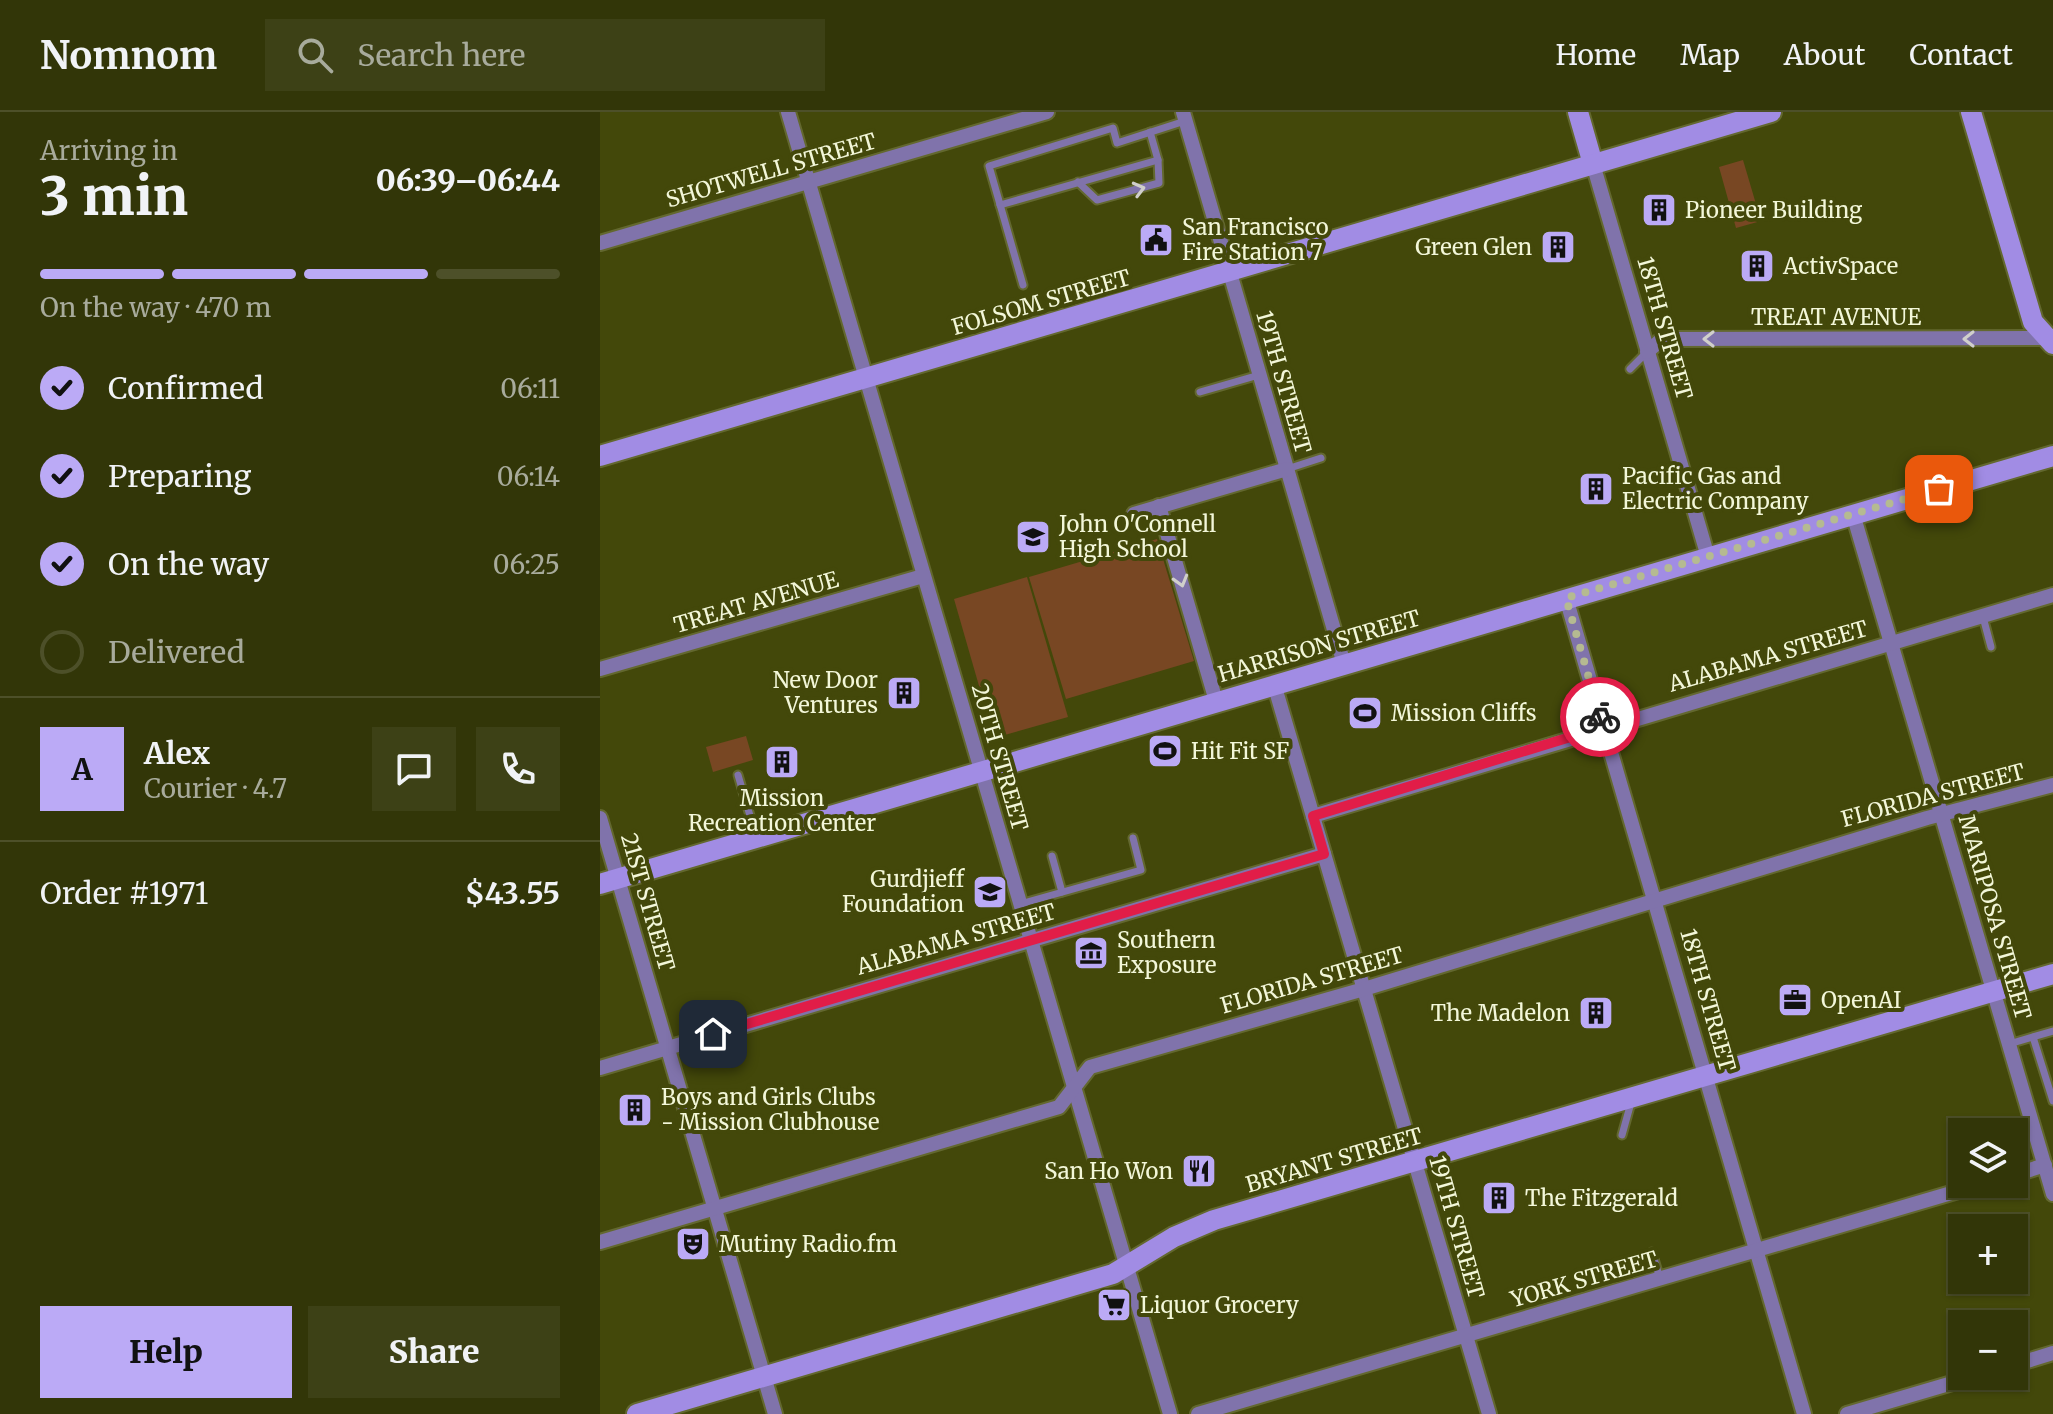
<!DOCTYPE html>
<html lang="en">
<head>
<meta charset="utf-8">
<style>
	body { margin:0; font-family:Merriweather,serif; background:#3d4116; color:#f1f3f6; height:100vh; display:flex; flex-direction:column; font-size:30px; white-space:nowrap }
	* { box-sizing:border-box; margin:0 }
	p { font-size:26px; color:#a8ab9c }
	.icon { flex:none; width:44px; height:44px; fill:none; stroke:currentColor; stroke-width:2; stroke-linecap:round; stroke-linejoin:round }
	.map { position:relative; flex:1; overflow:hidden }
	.details { display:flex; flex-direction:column; background:#323608; width:600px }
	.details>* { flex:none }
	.fabs { position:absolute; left:1348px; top:1006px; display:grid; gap:16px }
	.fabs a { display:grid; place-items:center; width:80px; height:80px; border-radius:0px; background:#323608; box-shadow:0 2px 6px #0004,0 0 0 2px #4d5029; font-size:40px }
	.pin { position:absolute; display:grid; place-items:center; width:68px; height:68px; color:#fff; margin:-34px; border-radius:16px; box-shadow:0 4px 12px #0006 }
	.courier { position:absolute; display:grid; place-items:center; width:80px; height:80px; margin:-40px; border:6px solid #e11d48; border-radius:50%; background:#fff; color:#222; box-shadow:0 2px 10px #0007 }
	.summary em { font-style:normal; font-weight:800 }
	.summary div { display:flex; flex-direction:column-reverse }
	.summary { display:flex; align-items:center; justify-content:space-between; height:136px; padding:0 40px }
	h1 { font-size:52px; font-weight:800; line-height:60px }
	.bar { display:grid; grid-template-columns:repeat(4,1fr); gap:12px 8px; align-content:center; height:96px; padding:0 40px }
	.bar i { height:10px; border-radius:6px; background:#4d5029 }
	.bar .on { background:#bbaaf6 }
	.bar p { grid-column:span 4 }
	.line { display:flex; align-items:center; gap:20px; padding:0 40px; border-top:2px solid #4d5029 }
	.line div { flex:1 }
	.round { display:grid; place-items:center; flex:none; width:84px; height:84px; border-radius:0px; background:#3d4116 }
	ol { padding:0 40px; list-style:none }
	li { display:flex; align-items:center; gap:24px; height:88px }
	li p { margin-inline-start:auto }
	li .icon { padding:8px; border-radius:50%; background:#bbaaf6; color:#111; stroke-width:4 }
	li:last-child { color:#a8ab9c }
	li i { width:44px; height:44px; border:4px solid #4d5029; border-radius:50% }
	.primary-button { display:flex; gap:16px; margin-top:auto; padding:16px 40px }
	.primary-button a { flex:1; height:92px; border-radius:0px; background:#bbaaf6; color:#111; font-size:32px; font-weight:800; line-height:92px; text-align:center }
	.primary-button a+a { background:#3d4116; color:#f1f3f6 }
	header { display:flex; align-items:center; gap:48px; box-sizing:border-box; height:112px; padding:0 40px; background:#323608; border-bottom:2px solid #4d5029 }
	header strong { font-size:38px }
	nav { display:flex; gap:44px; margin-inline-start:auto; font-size:28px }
	.search { width:560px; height:72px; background:#3d4116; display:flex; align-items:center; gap:20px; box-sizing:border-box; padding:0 28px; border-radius:0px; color:#a8ab9c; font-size:30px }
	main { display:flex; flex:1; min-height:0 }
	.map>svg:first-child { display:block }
</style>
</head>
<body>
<header>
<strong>Nomnom</strong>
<div class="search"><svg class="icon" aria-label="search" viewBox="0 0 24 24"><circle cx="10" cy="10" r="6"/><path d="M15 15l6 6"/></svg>Search here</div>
<nav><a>Home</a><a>Map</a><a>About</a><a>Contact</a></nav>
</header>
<main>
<section class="details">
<div class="summary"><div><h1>3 min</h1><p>Arriving in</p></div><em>06:39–06:44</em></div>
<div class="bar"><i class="on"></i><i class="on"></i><i class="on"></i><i></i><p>On the way · 470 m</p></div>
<ol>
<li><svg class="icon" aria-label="check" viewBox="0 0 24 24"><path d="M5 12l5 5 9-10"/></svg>Confirmed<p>06:11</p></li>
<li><svg class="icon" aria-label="check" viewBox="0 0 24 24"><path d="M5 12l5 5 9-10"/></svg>Preparing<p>06:14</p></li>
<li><svg class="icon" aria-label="check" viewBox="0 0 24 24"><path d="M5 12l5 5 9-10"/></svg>On the way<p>06:25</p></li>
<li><i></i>Delivered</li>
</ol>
<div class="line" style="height:144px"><b class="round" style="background:#bbaaf6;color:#111">A</b><div><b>Alex</b><p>Courier · 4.7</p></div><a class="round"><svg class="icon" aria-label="chat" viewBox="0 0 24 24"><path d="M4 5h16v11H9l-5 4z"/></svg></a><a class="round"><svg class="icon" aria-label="phone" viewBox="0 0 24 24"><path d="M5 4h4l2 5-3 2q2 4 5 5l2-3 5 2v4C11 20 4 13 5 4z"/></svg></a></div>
<div class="line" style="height:104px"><div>Order #1971</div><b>$43.55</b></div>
<div class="primary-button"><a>Help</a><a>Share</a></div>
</section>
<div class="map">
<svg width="1453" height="1302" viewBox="0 0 1453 1302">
	<rect width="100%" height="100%" fill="#43480a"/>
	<!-- green -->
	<g fill="#784723">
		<polygon points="1143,48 1161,109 1136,116 1119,55"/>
		<polygon points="557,427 594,549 466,587 429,465"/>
		<polygon points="427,465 468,605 394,626 354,487"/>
		<polygon points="146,624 153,648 113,660 106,635"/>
	</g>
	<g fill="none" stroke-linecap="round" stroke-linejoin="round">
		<!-- lane casing -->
		<g stroke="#63682f" stroke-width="11">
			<g id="lane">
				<polyline points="478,70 497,88 559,71 558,48"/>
				<polyline points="400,93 558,48 550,20"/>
				<polyline points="423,173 389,54 513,16 517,31 585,9"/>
				<polyline points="1030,257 1047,240"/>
				<polyline points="600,280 659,263"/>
				<polyline points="687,357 721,346"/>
				<polyline points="1383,505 1391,535"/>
				<polyline points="138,663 156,724"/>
				<polyline points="452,744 462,780"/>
				<polyline points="420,792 541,758 533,726"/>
				<polyline points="1433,925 1453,989"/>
				<polyline points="1409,932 1453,919"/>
				<polyline points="1022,1023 1032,987"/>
				<polyline points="1052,1140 1060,1167"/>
			</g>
		</g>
		<!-- street casing -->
		<g stroke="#63682f" stroke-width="18">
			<g id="street">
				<polyline points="188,0 570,1302"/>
				<polyline points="583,0 744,552"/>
				<polyline points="993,52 1108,445"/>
				<polyline points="0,131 447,0"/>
				<polyline points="1047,240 1062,227 1453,226"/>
				<polyline points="559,394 616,589"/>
				<polyline points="534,402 687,357"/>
				<polyline points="1253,402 1453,1082"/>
				<polyline points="966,486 1204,1302"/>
				<polyline points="0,557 323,464"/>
				<polyline points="674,572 889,1302"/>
				<polyline points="713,704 1453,483"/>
				<polyline points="0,706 175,1302"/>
				<polyline points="0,956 724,742"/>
				<polyline points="1414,1063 1445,1053"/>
				<polyline points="0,1130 459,995 490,955 764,877 1327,706 1453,673"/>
				<polyline points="1414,1253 1453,1241"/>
				<polyline points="598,1302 1382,1072"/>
				<polyline points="1247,1302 1376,1264"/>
			</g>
		</g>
		<!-- secondary casing -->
		<g stroke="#63682f" stroke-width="24">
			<g id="secondary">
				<polyline points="978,0 993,52"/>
				<polyline points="1371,0 1433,210 1453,232"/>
				<polyline points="0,344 1171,0"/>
				<polyline points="0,772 1453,344"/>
				<polyline points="37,1302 513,1162 574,1125 614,1108 1453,862"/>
			</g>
		</g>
		<!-- lane -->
		<use href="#lane" stroke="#8073ab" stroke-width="7"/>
		<!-- street -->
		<use href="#street" stroke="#8073ab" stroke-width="14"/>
		<!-- secondary -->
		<use href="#secondary" stroke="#a18ce4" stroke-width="20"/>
	</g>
	<!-- one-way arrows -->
	<defs><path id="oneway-chevron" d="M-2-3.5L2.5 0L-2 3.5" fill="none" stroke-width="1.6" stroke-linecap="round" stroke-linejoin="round" transform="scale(2)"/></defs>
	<g stroke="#d0cfcb">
		<use href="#oneway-chevron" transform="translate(539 77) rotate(-15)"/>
		<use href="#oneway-chevron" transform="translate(1109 227) rotate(180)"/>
		<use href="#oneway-chevron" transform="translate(1369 227) rotate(180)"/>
		<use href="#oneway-chevron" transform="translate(581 469) rotate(74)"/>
	</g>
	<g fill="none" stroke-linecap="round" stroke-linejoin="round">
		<!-- done -->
		<polyline stroke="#b5ba91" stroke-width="8" stroke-dasharray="0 14.4" points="1000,605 966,486 1339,377"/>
		<!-- route -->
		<polyline stroke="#e11d48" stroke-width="10" points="113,922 724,742 713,704 1003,615 1000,605"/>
	</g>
	<!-- icons -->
	<defs>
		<g id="building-square" transform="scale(1.8)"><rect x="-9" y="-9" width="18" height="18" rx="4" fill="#bbaaf6" stroke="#43480a"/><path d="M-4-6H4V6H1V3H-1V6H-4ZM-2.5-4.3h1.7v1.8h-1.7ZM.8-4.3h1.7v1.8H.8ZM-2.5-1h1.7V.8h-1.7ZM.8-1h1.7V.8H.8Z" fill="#111"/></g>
		<g id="civic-square" transform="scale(1.8)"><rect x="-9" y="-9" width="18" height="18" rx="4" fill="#bbaaf6" stroke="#43480a"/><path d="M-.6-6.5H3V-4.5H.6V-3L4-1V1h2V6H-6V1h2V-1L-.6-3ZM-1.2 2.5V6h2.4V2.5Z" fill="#111"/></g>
		<g id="school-square" transform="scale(1.8)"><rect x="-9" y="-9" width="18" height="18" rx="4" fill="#bbaaf6" stroke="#43480a"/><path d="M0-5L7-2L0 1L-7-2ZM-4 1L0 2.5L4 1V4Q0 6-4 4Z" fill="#111"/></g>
		<g id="stadium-square" transform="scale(1.8)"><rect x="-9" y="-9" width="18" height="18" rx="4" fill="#bbaaf6" stroke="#43480a"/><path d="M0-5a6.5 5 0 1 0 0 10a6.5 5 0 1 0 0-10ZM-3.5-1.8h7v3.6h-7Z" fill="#111"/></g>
		<g id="museum-square" transform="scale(1.8)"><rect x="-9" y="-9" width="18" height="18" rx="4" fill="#bbaaf6" stroke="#43480a"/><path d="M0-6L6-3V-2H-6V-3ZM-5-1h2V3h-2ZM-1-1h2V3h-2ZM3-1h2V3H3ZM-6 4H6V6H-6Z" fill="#111"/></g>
		<g id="office-square" transform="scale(1.8)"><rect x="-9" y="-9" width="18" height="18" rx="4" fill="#bbaaf6" stroke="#43480a"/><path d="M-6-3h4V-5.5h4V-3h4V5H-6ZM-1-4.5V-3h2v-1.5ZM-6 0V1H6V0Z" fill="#111"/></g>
		<g id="restaurant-square" transform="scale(1.8)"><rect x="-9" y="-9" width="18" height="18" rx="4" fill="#bbaaf6" stroke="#43480a"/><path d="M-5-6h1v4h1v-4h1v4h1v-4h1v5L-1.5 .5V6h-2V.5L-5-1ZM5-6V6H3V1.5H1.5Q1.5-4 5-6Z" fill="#111"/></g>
		<g id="theatre-square" transform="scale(1.8)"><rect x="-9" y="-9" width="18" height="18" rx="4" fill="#bbaaf6" stroke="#43480a"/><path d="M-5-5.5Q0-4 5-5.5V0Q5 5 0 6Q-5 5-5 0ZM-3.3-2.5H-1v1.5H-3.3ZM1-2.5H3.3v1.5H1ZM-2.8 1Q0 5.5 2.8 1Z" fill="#111"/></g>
		<g id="supermarket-square" transform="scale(1.8)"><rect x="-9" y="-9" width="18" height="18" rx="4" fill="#bbaaf6" stroke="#43480a"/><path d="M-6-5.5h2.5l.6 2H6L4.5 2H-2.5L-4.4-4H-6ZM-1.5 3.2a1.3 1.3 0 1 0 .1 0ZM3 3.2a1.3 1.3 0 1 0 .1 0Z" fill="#111"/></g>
	</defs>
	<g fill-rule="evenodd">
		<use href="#building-square" x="1059" y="98"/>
		<use href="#civic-square" x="556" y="128"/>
		<use href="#building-square" x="958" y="135"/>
		<use href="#building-square" x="1157" y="154"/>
		<use href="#building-square" x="996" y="377"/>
		<use href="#school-square" x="433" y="425"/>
		<use href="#building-square" x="304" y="581"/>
		<use href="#stadium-square" x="765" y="601"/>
		<use href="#stadium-square" x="565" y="639"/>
		<use href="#building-square" x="182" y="650"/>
		<use href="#school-square" x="390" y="780"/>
		<use href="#museum-square" x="491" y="841"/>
		<use href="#office-square" x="1195" y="888"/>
		<use href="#building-square" x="996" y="901"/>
		<use href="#building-square" x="35" y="998"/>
		<use href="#restaurant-square" x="599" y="1059"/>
		<use href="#building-square" x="899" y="1086"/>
		<use href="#theatre-square" x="93" y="1132"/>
		<use href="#supermarket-square" x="514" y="1193"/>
	</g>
	<g text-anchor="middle" stroke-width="8" stroke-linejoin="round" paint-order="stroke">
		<!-- street labels -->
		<g font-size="22" fill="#f3f7d9" stroke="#43480a">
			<text transform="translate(171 58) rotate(-16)" y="8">SHOTWELL STREET</text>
			<text transform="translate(441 190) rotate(-16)" y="8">FOLSOM STREET</text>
			<text x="1236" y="213">TREAT AVENUE</text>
			<text transform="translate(1065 216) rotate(74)" y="8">18TH STREET</text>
			<text transform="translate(684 270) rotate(74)" y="8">19TH STREET</text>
			<text transform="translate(156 490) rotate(-16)" y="8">TREAT AVENUE</text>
			<text transform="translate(719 534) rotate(-16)" y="8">HARRISON STREET</text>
			<text transform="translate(1168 544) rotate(-16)" y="8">ALABAMA STREET</text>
			<text transform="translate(400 645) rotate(74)" y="8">20TH STREET</text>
			<text transform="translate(1333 683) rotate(-15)" y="8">FLORIDA STREET</text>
			<text transform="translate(48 790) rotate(74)" y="8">21ST STREET</text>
			<text transform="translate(1395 805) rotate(74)" y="8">MARIPOSA STREET</text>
			<text transform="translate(356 827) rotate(-16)" y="8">ALABAMA STREET</text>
			<text transform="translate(712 868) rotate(-16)" y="8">FLORIDA STREET</text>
			<text transform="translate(1108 888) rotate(74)" y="8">18TH STREET</text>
			<text transform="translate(734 1048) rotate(-16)" y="8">BRYANT STREET</text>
			<text transform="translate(857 1115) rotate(74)" y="8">19TH STREET</text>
			<text transform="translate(984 1167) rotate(-16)" y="8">YORK STREET</text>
		</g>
		<!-- poi labels -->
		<g font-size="22" fill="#f3f7d9" stroke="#43480a" text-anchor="start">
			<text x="1085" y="106">Pioneer Building</text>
			<text x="582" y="123">San Francisco<tspan x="582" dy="25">Fire Station 7</tspan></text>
			<text x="932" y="143" text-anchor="end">Green Glen</text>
			<text x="1183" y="162">ActivSpace</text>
			<text x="1022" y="372">Pacific Gas and<tspan x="1022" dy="25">Electric Company</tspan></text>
			<text x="459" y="420">John O'Connell<tspan x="459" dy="25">High School</tspan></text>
			<text x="278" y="576" text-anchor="end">New Door<tspan x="278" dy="25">Ventures</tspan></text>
			<text x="791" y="609">Mission Cliffs</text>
			<text x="591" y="647">Hit Fit SF</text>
			<text x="182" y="694" text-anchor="middle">Mission<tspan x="182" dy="25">Recreation Center</tspan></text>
			<text x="364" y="775" text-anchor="end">Gurdjieff<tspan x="364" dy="25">Foundation</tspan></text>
			<text x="517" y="836">Southern<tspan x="517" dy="25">Exposure</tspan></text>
			<text x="1221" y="896">OpenAI</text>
			<text x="970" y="909" text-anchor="end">The Madelon</text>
			<text x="61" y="993">Boys and Girls Clubs<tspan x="61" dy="25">- Mission Clubhouse</tspan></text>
			<text x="573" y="1067" text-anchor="end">San Ho Won</text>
			<text x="925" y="1094">The Fitzgerald</text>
			<text x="119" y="1140">Mutiny Radio.fm</text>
			<text x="540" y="1201">Liquor Grocery</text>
		</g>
	</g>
</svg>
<div class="fabs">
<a><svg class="icon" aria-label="layers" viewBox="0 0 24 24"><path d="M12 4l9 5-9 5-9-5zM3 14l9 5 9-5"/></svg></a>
<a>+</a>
<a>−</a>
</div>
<div class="pin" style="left:1339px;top:377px;background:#ea580c"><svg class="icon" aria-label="bag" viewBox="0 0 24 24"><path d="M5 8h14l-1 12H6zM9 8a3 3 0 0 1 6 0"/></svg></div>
<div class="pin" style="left:113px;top:922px;background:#1f2937"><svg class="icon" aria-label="home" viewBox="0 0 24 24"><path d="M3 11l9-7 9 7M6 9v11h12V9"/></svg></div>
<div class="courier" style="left:1000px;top:605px"><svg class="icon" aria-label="bike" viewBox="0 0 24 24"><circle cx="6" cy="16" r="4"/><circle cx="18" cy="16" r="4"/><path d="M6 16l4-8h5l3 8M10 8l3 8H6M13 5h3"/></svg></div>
</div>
</main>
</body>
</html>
